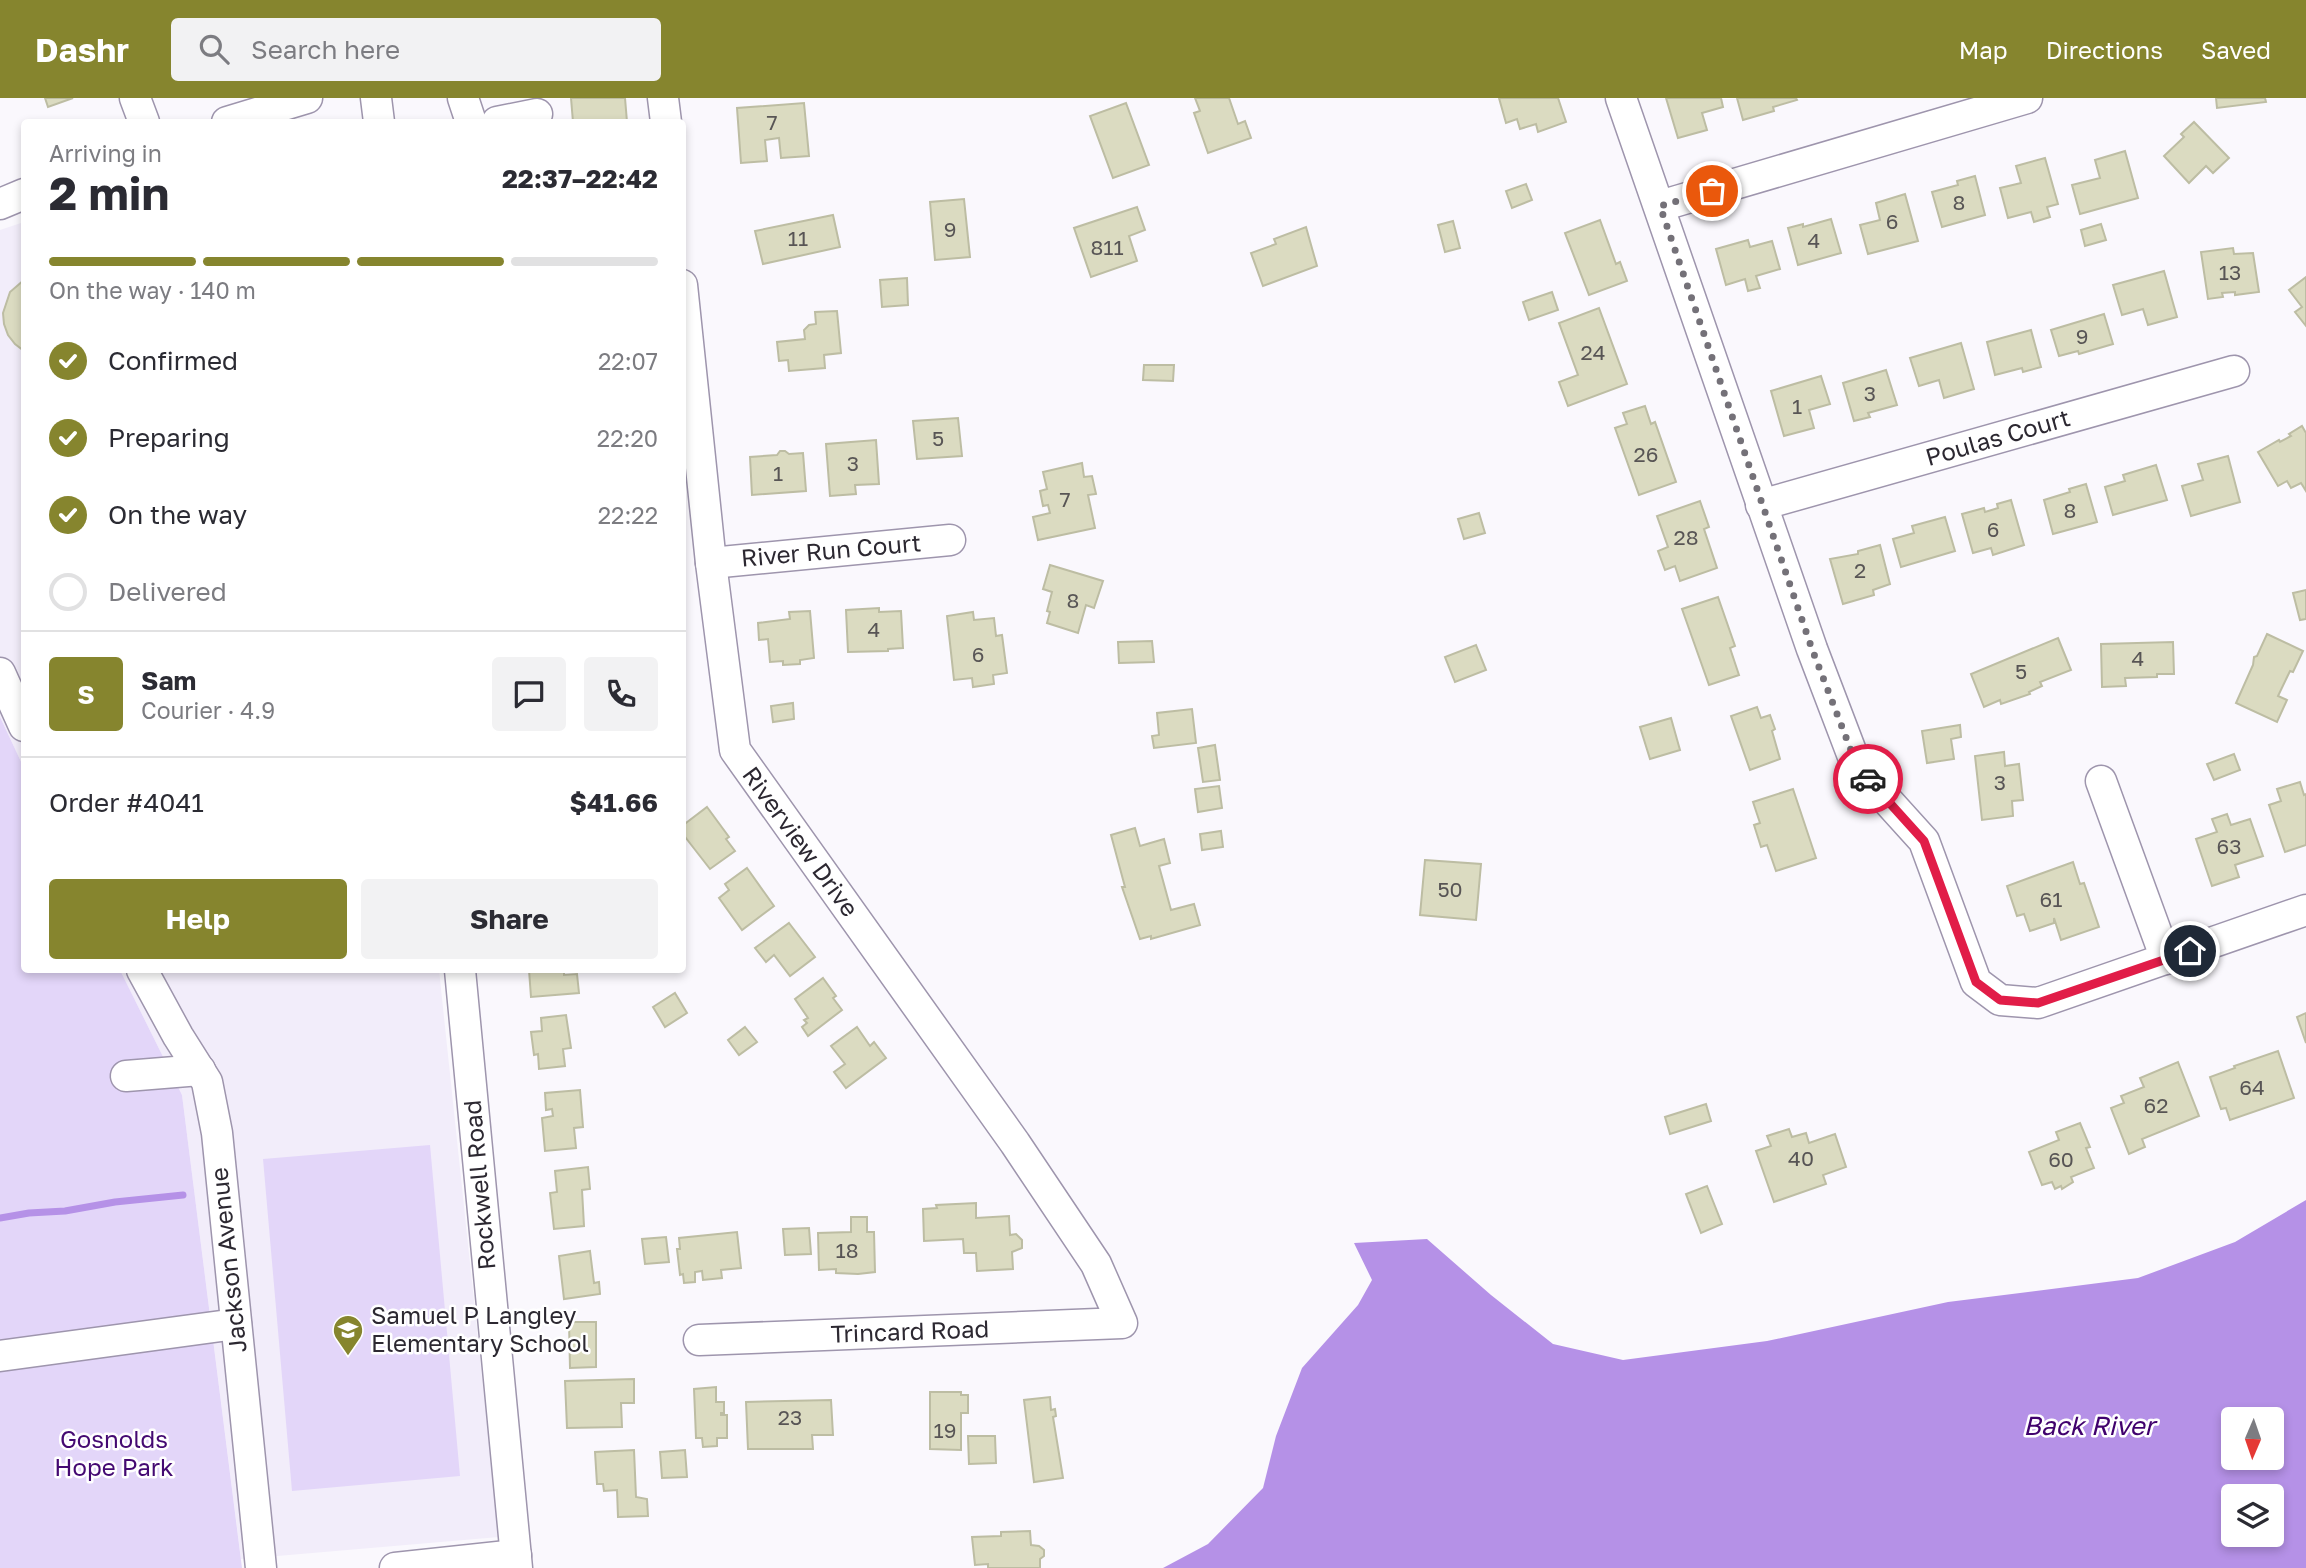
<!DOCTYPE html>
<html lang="en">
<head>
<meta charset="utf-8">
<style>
	body { margin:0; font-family:"Golos Text",sans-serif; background:#f2f2f3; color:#2b2b33; height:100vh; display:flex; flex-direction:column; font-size:26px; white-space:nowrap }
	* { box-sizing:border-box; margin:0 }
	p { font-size:23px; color:#7c7c81 }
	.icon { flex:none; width:38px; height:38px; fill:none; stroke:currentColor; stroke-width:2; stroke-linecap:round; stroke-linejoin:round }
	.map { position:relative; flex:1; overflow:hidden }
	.details { position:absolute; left:21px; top:21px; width:665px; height:854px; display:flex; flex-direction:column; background:#fff; border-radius:7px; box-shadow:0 4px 10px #0003 }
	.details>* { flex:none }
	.needle { width:46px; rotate:182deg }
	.tools { position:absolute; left:2221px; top:1309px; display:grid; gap:14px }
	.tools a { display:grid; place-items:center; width:63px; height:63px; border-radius:7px; background:#fff; box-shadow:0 4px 10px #0003; font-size:35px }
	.pin { position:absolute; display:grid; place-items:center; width:60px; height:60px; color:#fff; margin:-30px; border:4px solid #fff; border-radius:50%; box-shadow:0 2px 7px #0007 }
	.courier { position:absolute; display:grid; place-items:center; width:70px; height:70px; margin:-35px; border:5px solid #e11d48; border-radius:50%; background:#fff; color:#222; box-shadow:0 2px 9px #0007 }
	.headline em { font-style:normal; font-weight:700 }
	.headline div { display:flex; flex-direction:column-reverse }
	.headline { display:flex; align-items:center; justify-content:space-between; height:119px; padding:0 28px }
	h1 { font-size:46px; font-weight:700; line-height:52px }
	.bar { display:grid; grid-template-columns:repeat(4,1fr); gap:10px 7px; align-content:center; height:84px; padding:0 28px }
	.bar i { height:9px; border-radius:5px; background:#e1e1e2 }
	.bar .selected { background:#86852e }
	.bar p { grid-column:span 4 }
	.line { display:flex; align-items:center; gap:18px; padding:0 28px; border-top:2px solid #e1e1e2 }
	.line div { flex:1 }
	.round { display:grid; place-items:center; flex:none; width:74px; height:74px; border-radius:7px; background:#f2f2f3 }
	ol { padding:0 28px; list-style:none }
	li { display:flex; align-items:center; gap:21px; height:77px }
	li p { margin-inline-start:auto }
	li .icon { padding:7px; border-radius:50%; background:#86852e; color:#fff; stroke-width:4 }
	li:last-child { color:#7c7c81 }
	li i { width:38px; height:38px; border:4px solid #e1e1e2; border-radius:50% }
	.button { display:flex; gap:14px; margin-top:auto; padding:14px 28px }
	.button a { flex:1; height:80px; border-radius:7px; background:#86852e; color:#fff; font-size:28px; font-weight:700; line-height:80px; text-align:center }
	.button a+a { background:#f2f2f3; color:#2b2b33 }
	header { display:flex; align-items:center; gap:42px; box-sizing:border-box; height:98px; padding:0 35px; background:#86852e; color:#fff }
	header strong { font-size:33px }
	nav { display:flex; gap:38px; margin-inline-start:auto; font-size:24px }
	.search { width:490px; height:63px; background:#f2f2f3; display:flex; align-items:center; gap:18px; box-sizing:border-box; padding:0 24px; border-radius:7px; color:#7c7c81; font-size:26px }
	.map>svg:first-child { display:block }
</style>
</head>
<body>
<header>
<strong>Dashr</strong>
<div class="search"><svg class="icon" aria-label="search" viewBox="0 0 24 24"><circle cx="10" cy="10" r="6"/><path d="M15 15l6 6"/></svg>Search here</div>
<nav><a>Map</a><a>Directions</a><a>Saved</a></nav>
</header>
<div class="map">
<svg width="2306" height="1470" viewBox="0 0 2306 1470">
	<rect width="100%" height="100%" fill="#faf8fd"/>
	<!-- built -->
	<g fill="#f2edfa">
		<polygon points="24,124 24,670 0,619 0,132"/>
		<polygon points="120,872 439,872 499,1439 241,1461 182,997"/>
	</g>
	<!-- green -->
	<g fill="#e3d6f9">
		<polygon points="0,619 24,670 24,872 120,872 182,997 242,1470 0,1470"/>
		<polygon points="430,1047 460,1378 292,1393 263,1061"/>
	</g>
	<!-- water -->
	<path fill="#b591e7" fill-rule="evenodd" d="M2306,1102V1470H1163L1208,1446L1263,1390L1276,1338L1302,1270L1358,1207L1372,1182L1354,1145L1427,1141L1491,1197L1553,1246L1623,1262L1767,1243L1948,1204L2138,1180L2235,1144ZM2233,1321H2272V1360H2233ZM2233,1398H2272V1437H2233Z"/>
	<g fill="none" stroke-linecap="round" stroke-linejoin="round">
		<!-- stream -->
		<polyline stroke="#b591e7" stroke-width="7" points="0,1120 29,1115 65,1113 115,1104 183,1097"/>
	</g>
	<!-- building -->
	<g fill="#dbdbc1" stroke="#bdbda3" stroke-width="2">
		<polygon points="45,0 73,0 48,9"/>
		<polygon points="571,0 625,0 627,24 573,24"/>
		<polygon points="1195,0 1229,0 1238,26 1245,23 1251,40 1208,55 1194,15 1200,13"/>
		<polygon points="1499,0 1558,0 1566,24 1538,34 1536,26 1520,31 1517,21 1506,25"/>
		<polygon points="1666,0 1721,0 1723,9 1702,15 1707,32 1678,40"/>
		<polygon points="1737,0 1796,0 1797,2 1773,9 1774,13 1743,22"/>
		<polygon points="2216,0 2265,0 2266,4 2217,10"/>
		<polygon points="804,5 809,58 781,60 779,40 765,42 767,63 741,65 737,10"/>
		<polygon points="1126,5 1149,67 1113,80 1090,18"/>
		<polygon points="2194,24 2229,60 2213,75 2206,68 2189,85 2164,58 2184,39 2181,36"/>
		<polygon points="2125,53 2138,100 2080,116 2072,87 2100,80 2095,62"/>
		<polygon points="2045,60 2058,106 2047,109 2050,119 2034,124 2031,114 2008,120 2000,90 2021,85 2016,68"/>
		<polygon points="1975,78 1985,117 1942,129 1932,94 1958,87 1957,83"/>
		<polygon points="1526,86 1532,102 1512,110 1506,93"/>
		<polygon points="1905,96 1918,143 1868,156 1860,127 1880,122 1876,105"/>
		<polygon points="964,101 970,159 935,162 930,104"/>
		<polygon points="1137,109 1145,132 1129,138 1137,163 1091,179 1074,130"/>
		<polygon points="833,117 840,149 763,166 755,133"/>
		<polygon points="1831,121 1841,155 1798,167 1788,130 1803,126 1803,129"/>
		<polygon points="1600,122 1616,166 1620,164 1627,183 1589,197 1565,135"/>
		<polygon points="1453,123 1460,150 1445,154 1438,127"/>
		<polygon points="2101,126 2106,142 2085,148 2081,132"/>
		<polygon points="1306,129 1317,168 1263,188 1251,155 1276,146 1274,141"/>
		<polygon points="1748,142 1750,149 1772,143 1780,171 1756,178 1760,190 1748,193 1745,181 1726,187 1716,151"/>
		<polygon points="2233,150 2234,156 2253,155 2259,194 2235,197 2235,194 2222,195 2223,199 2208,201 2201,154"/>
		<polygon points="2164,173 2177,219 2148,227 2143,211 2122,217 2113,187"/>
		<polygon points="2306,179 2306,228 2295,214 2302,209 2289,192"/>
		<polygon points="907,180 908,207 882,209 880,182"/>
		<polygon points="24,182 24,253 15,246 8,237 4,226 3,215 10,194"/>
		<polygon points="1552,194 1558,212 1529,222 1523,204"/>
		<polygon points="1599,210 1627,286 1568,308 1559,284 1578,277 1559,225"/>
		<polygon points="837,213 841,255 824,257 825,270 789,273 788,262 779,263 777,244 805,241 804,232 809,227 816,226 815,214"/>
		<polygon points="2104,216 2113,246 2079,256 2078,253 2059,258 2051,232"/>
		<polygon points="2031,232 2041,269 2023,274 2022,270 1995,277 1987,244"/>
		<polygon points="1961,245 1974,291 1944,300 1939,282 1919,288 1910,260"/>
		<polygon points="1144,267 1174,267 1173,283 1143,282"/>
		<polygon points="1886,272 1897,307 1868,315 1870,319 1854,323 1843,285"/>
		<polygon points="1821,278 1830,306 1809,312 1814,330 1784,338 1771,293"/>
		<polygon points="1645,308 1651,326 1655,324 1676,384 1639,397 1615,330 1627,326 1623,315"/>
		<polygon points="958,320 962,358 917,361 913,323"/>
		<polygon points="2302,328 2306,335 2306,393 2301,385 2291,390 2287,383 2278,388 2258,354 2279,342 2280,344 2291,338 2289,336"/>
		<polygon points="876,342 879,386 855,387 856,396 830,398 826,346"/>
		<polygon points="780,353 785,353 789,356 803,355 806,393 752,397 750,359 777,357"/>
		<polygon points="2228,358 2240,404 2191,418 2182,388 2203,382 2198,366"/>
		<polygon points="1082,365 1084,379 1092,378 1096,396 1088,397 1095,430 1038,442 1033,419 1050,415 1048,407 1043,408 1040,393 1047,391 1043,374"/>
		<polygon points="2156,367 2167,402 2113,417 2105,389 2125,383 2123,377"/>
		<polygon points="2086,386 2097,424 2053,436 2044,402 2070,394 2069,391"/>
		<polygon points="2011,402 2024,447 1993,457 1991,450 1973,455 1962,416 1984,410 1985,414 1998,410 1997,406"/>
		<polygon points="1700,403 1709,429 1704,431 1717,470 1680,483 1675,468 1665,472 1658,453 1668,449 1657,418"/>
		<polygon points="1479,415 1485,435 1464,441 1458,421"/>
		<polygon points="1945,419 1955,453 1901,469 1893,441 1914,435 1912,428"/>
		<polygon points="1880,447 1890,486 1873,492 1874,497 1843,506 1830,461 1858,456 1858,453"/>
		<polygon points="1050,467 1103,483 1094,510 1086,507 1078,535 1047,525 1050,514 1047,513 1052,494 1043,491"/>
		<polygon points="2306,492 2306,521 2300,522 2293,495"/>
		<polygon points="1718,499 1735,548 1730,550 1739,577 1709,587 1682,511"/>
		<polygon points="879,510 879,514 901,513 903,550 888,551 888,553 848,554 846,512"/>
		<polygon points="810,513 814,560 800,562 800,566 783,567 783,563 770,564 768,541 759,542 758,525 790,521 789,514"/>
		<polygon points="973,514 974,522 994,520 996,538 1002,537 1007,575 993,577 994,586 973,589 972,580 954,582 947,518"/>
		<polygon points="2267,536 2303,553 2293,574 2290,573 2278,598 2287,602 2277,624 2236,605 2253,567 2254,559 2257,558"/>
		<polygon points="2058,540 2071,572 2040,584 2042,588 2029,594 2030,596 2001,606 2000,602 1984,609 1971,576"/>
		<polygon points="1152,543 1154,564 1119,565 1118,544"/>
		<polygon points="2173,544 2174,576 2157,576 2157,579 2125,580 2126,588 2102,589 2101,546"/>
		<polygon points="1476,547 1486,572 1455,584 1445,559"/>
		<polygon points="793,605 794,621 773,624 771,608"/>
		<polygon points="1757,609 1761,620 1770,617 1775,631 1772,633 1780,661 1750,672 1731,618"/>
		<polygon points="1192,611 1196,645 1154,650 1152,638 1159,637 1157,615"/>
		<polygon points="1671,620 1680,652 1650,661 1640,629"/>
		<polygon points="1960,627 1961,639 1951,641 1954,661 1927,665 1922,633"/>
		<polygon points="1215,647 1220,682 1203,684 1198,650"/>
		<polygon points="2004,654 2005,668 2019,666 2023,702 2012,703 2013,718 1982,722 1975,658"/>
		<polygon points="2234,656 2240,672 2214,682 2207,666"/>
		<polygon points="2300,684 2304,697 2306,696 2306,747 2285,754 2269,707 2281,703 2277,691"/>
		<polygon points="1219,688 1222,710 1198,714 1195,691"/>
		<polygon points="1793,691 1816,760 1776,773 1767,747 1761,749 1754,727 1760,725 1753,704"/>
		<polygon points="707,709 729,739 726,741 735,753 710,771 682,735 682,728"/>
		<polygon points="2227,716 2231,727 2250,721 2263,758 2235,767 2239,779 2212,788 2196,741 2217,734 2212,721"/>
		<polygon points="1135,730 1140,748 1164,741 1170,765 1159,768 1171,812 1194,806 1200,827 1151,841 1151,838 1140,841 1122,789 1125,789 1111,737"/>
		<polygon points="1221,733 1223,749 1202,752 1200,736"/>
		<polygon points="1425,762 1481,766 1476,822 1420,817"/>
		<polygon points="2073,764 2080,786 2084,785 2099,829 2061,842 2054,820 2054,825 2030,833 2024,816 2017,818 2007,788"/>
		<polygon points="747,770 774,808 742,832 719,800 729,792 725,786"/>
		<polygon points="789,825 815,859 790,878 774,857 766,864 755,850"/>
		<polygon points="529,872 564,872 564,877 577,876 579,895 531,899"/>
		<polygon points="823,880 836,898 833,900 842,912 808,938 802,929 807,925 804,922 808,920 795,901"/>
		<polygon points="675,895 687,915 665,929 653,909"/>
		<polygon points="2306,915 2306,945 2297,919"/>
		<polygon points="566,917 571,950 563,951 565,968 539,971 538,956 534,957 531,934 542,933 541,920"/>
		<polygon points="745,929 757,944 739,957 728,942"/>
		<polygon points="857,929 870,948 874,944 886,960 846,990 834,974 845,966 831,948"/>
		<polygon points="2278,953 2294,1000 2230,1022 2226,1010 2221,1011 2210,979 2235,970 2234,968"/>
		<polygon points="2178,964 2199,1018 2142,1041 2145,1049 2129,1056 2111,1010 2124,1005 2121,998 2144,989 2140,980"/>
		<polygon points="580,992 583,1029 574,1030 576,1050 545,1053 542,1020 553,1018 552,1011 546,1012 545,995"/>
		<polygon points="1706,1006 1711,1023 1670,1036 1665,1019"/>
		<polygon points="2080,1025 2090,1049 2086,1050 2094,1070 2071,1079 2073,1084 2062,1091 2061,1088 2055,1091 2052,1084 2042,1087 2029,1054 2059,1042 2056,1034"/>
		<polygon points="1789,1031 1792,1039 1806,1035 1809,1045 1835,1036 1846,1069 1823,1077 1826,1086 1774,1104 1756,1053 1771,1048 1767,1038"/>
		<polygon points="588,1069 590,1091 582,1092 584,1128 554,1131 550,1095 557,1094 555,1073"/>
		<polygon points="1707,1088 1722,1126 1701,1135 1686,1096"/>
		<polygon points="976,1105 976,1120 1009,1118 1010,1137 1016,1136 1022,1142 1022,1150 1012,1154 1013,1171 977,1173 976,1155 964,1155 963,1141 924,1143 923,1111 937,1110 936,1107"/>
		<polygon points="851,1119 867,1119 867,1134 874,1134 875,1174 858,1176 836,1175 836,1171 819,1172 818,1135 851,1134"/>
		<polygon points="809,1130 811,1156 785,1157 783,1131"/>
		<polygon points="737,1134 741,1170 721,1172 722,1180 703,1182 702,1173 695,1174 695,1184 684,1185 683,1176 680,1177 677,1151 680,1151 679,1140"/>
		<polygon points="666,1139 669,1164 645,1166 642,1141"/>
		<polygon points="590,1153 594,1185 599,1184 600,1196 564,1201 559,1158"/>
		<polygon points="569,1224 596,1224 596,1269 570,1270"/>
		<polygon points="634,1281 634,1305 621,1305 622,1329 567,1330 565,1283"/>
		<polygon points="716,1289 716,1304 724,1304 724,1315 721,1315 721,1317 727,1317 727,1340 717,1340 717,1348 703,1349 702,1340 696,1340 694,1291"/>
		<polygon points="930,1294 961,1294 961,1297 968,1297 968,1315 961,1315 961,1352 930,1351"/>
		<polygon points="1050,1299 1051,1312 1055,1311 1056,1318 1053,1319 1063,1380 1034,1384 1024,1302"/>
		<polygon points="831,1302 833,1337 812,1337 813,1351 748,1351 746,1304"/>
		<polygon points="968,1338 995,1338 996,1365 969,1366"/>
		<polygon points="634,1352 636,1399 647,1401 648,1418 618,1419 617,1392 604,1393 603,1386 597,1386 595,1354"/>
		<polygon points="685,1352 687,1379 662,1380 660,1354"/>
		<polygon points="1030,1433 1031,1447 1039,1448 1044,1452 1044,1458 1040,1461 1040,1470 988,1470 988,1466 975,1467 972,1439 1001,1438 1001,1434"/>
	</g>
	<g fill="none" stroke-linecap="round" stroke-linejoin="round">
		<!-- minor casing -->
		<g stroke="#9e95ad" stroke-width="33">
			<g id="minor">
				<polyline points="135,0 144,24"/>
				<polyline points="376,0 379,24"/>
				<polyline points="463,0 471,24"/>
				<polyline points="663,0 666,24"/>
				<polyline points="1621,0 1812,551 1857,669 1924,743 1976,884 2000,902 2038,905 2306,812"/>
				<polyline points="227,24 307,0"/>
				<polyline points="497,24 537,16"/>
				<polyline points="0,106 24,96"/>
				<polyline points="1660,108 2027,0"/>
				<polyline points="682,187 711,465 735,652 1015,1045 1096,1166 1122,1225 699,1242"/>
				<polyline points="1761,407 2234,273"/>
				<polyline points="711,465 950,442"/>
				<polyline points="0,575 24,628"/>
				<polyline points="2101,683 2166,861"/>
				<polyline points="142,872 178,938 207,984 217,1035 261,1470"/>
				<polyline points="460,872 517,1470"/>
				<polyline points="126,978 200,972"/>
				<polyline points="0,1258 236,1226"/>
				<polyline points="395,1470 516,1457"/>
			</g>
		</g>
		<!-- minor -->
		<use href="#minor" stroke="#fff" stroke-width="30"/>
	</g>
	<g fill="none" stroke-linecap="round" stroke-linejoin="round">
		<!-- done -->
		<polyline stroke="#747178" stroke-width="7" stroke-dasharray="0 12.6" points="1712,93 1660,108 1812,551 1857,668 1868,681"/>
		<!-- route -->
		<polyline stroke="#e11d48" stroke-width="9" points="1868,681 1924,743 1976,884 2000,902 2038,905 2190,853"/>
	</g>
	<!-- icons -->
	<defs>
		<g id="school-pin" transform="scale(1.575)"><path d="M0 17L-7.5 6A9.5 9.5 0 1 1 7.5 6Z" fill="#86852e" stroke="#fff"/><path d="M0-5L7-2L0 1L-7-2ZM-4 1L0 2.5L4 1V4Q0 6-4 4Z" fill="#fff"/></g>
	</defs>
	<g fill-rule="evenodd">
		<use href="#school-pin" x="348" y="1232"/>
	</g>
	<g text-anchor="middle" stroke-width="5" stroke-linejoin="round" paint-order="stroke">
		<!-- number labels -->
		<g font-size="21" fill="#585555">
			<text x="772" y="32">7</text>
			<text x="1959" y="112">8</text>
			<text x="1892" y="131">6</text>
			<text x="950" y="139">9</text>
			<text x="798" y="148">11</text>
			<text x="1814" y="150">4</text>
			<text x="1107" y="157">811</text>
			<text x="2230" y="182">13</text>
			<text x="2082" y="246">9</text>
			<text x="1593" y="262">24</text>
			<text x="1870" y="303">3</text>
			<text x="1797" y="316">1</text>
			<text x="938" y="348">5</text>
			<text x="1646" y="364">26</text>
			<text x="853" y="373">3</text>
			<text x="778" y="383">1</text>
			<text x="1065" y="409">7</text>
			<text x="2070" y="420">8</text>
			<text x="1993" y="439">6</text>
			<text x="1686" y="447">28</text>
			<text x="1860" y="480">2</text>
			<text x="1073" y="510">8</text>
			<text x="874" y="539">4</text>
			<text x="978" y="564">6</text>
			<text x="2138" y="568">4</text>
			<text x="2021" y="581">5</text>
			<text x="2000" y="692">3</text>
			<text x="2229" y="756">63</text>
			<text x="1450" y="799">50</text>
			<text x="2051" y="809">61</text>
			<text x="2252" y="997">64</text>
			<text x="2156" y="1015">62</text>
			<text x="1801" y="1068">40</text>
			<text x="2061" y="1069">60</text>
			<text x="847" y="1160">18</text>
			<text x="790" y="1327">23</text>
			<text x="945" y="1340">19</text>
		</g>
		<!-- street labels -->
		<g font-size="24" fill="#2c2831" stroke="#fff">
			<text transform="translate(1998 340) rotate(-16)" y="8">Poulas Court</text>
			<text transform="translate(831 453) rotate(-5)" y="8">River Run Court</text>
			<text transform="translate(800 744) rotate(54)" y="8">Riverview Drive</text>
			<text transform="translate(480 1087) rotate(-95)" y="8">Rockwell Road</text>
			<text transform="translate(229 1162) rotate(-96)" y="8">Jackson Avenue</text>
			<text transform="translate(910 1234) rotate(-2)" y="8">Trincard Road</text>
		</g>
		<!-- poi labels -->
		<g font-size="24" fill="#2c2831" stroke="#fff" text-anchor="start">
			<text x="371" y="1226">Samuel P Langley<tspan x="371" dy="28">Elementary School</tspan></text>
		</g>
		<!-- park labels -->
		<g font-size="24" fill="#440972" stroke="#fff">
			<text x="114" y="1350">Gosnolds<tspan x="114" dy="28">Hope Park</tspan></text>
		</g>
		<!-- water labels -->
		<g font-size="26" font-style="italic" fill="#40016d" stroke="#fff">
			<text x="2089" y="1337">Back River</text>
		</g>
	</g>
</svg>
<div class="tools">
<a><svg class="needle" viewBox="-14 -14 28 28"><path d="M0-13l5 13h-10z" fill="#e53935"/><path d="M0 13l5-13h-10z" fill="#7c7c81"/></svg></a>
<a><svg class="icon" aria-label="layers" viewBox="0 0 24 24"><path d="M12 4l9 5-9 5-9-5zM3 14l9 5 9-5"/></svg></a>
</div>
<div class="pin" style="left:1712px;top:93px;background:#ea580c"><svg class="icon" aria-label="bag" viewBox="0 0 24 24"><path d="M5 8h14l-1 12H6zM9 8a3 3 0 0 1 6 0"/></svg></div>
<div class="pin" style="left:2190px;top:853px;background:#1f2937"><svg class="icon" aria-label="home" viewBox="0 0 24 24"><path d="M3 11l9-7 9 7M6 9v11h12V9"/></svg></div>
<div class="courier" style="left:1868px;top:681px"><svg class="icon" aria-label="car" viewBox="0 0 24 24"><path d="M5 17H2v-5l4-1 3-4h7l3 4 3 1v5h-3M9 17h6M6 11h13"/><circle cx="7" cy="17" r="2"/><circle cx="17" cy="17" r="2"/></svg></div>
<section class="details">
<div class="headline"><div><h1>2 min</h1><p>Arriving in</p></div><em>22:37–22:42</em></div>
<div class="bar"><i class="selected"></i><i class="selected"></i><i class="selected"></i><i></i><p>On the way · 140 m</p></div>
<ol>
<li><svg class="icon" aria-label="check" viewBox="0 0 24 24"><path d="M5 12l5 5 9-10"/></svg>Confirmed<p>22:07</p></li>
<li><svg class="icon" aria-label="check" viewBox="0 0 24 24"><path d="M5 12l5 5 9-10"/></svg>Preparing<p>22:20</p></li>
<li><svg class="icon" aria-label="check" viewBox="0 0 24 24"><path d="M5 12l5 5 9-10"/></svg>On the way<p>22:22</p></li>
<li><i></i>Delivered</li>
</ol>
<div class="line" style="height:126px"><b class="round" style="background:#86852e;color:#fff">S</b><div><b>Sam</b><p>Courier · 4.9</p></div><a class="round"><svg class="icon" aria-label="chat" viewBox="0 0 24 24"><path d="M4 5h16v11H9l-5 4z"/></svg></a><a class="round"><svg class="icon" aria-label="phone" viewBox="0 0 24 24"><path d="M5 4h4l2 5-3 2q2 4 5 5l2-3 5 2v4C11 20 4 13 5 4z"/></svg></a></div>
<div class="line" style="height:91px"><div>Order #4041</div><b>$41.66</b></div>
<div class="button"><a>Help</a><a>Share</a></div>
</section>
</div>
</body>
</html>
